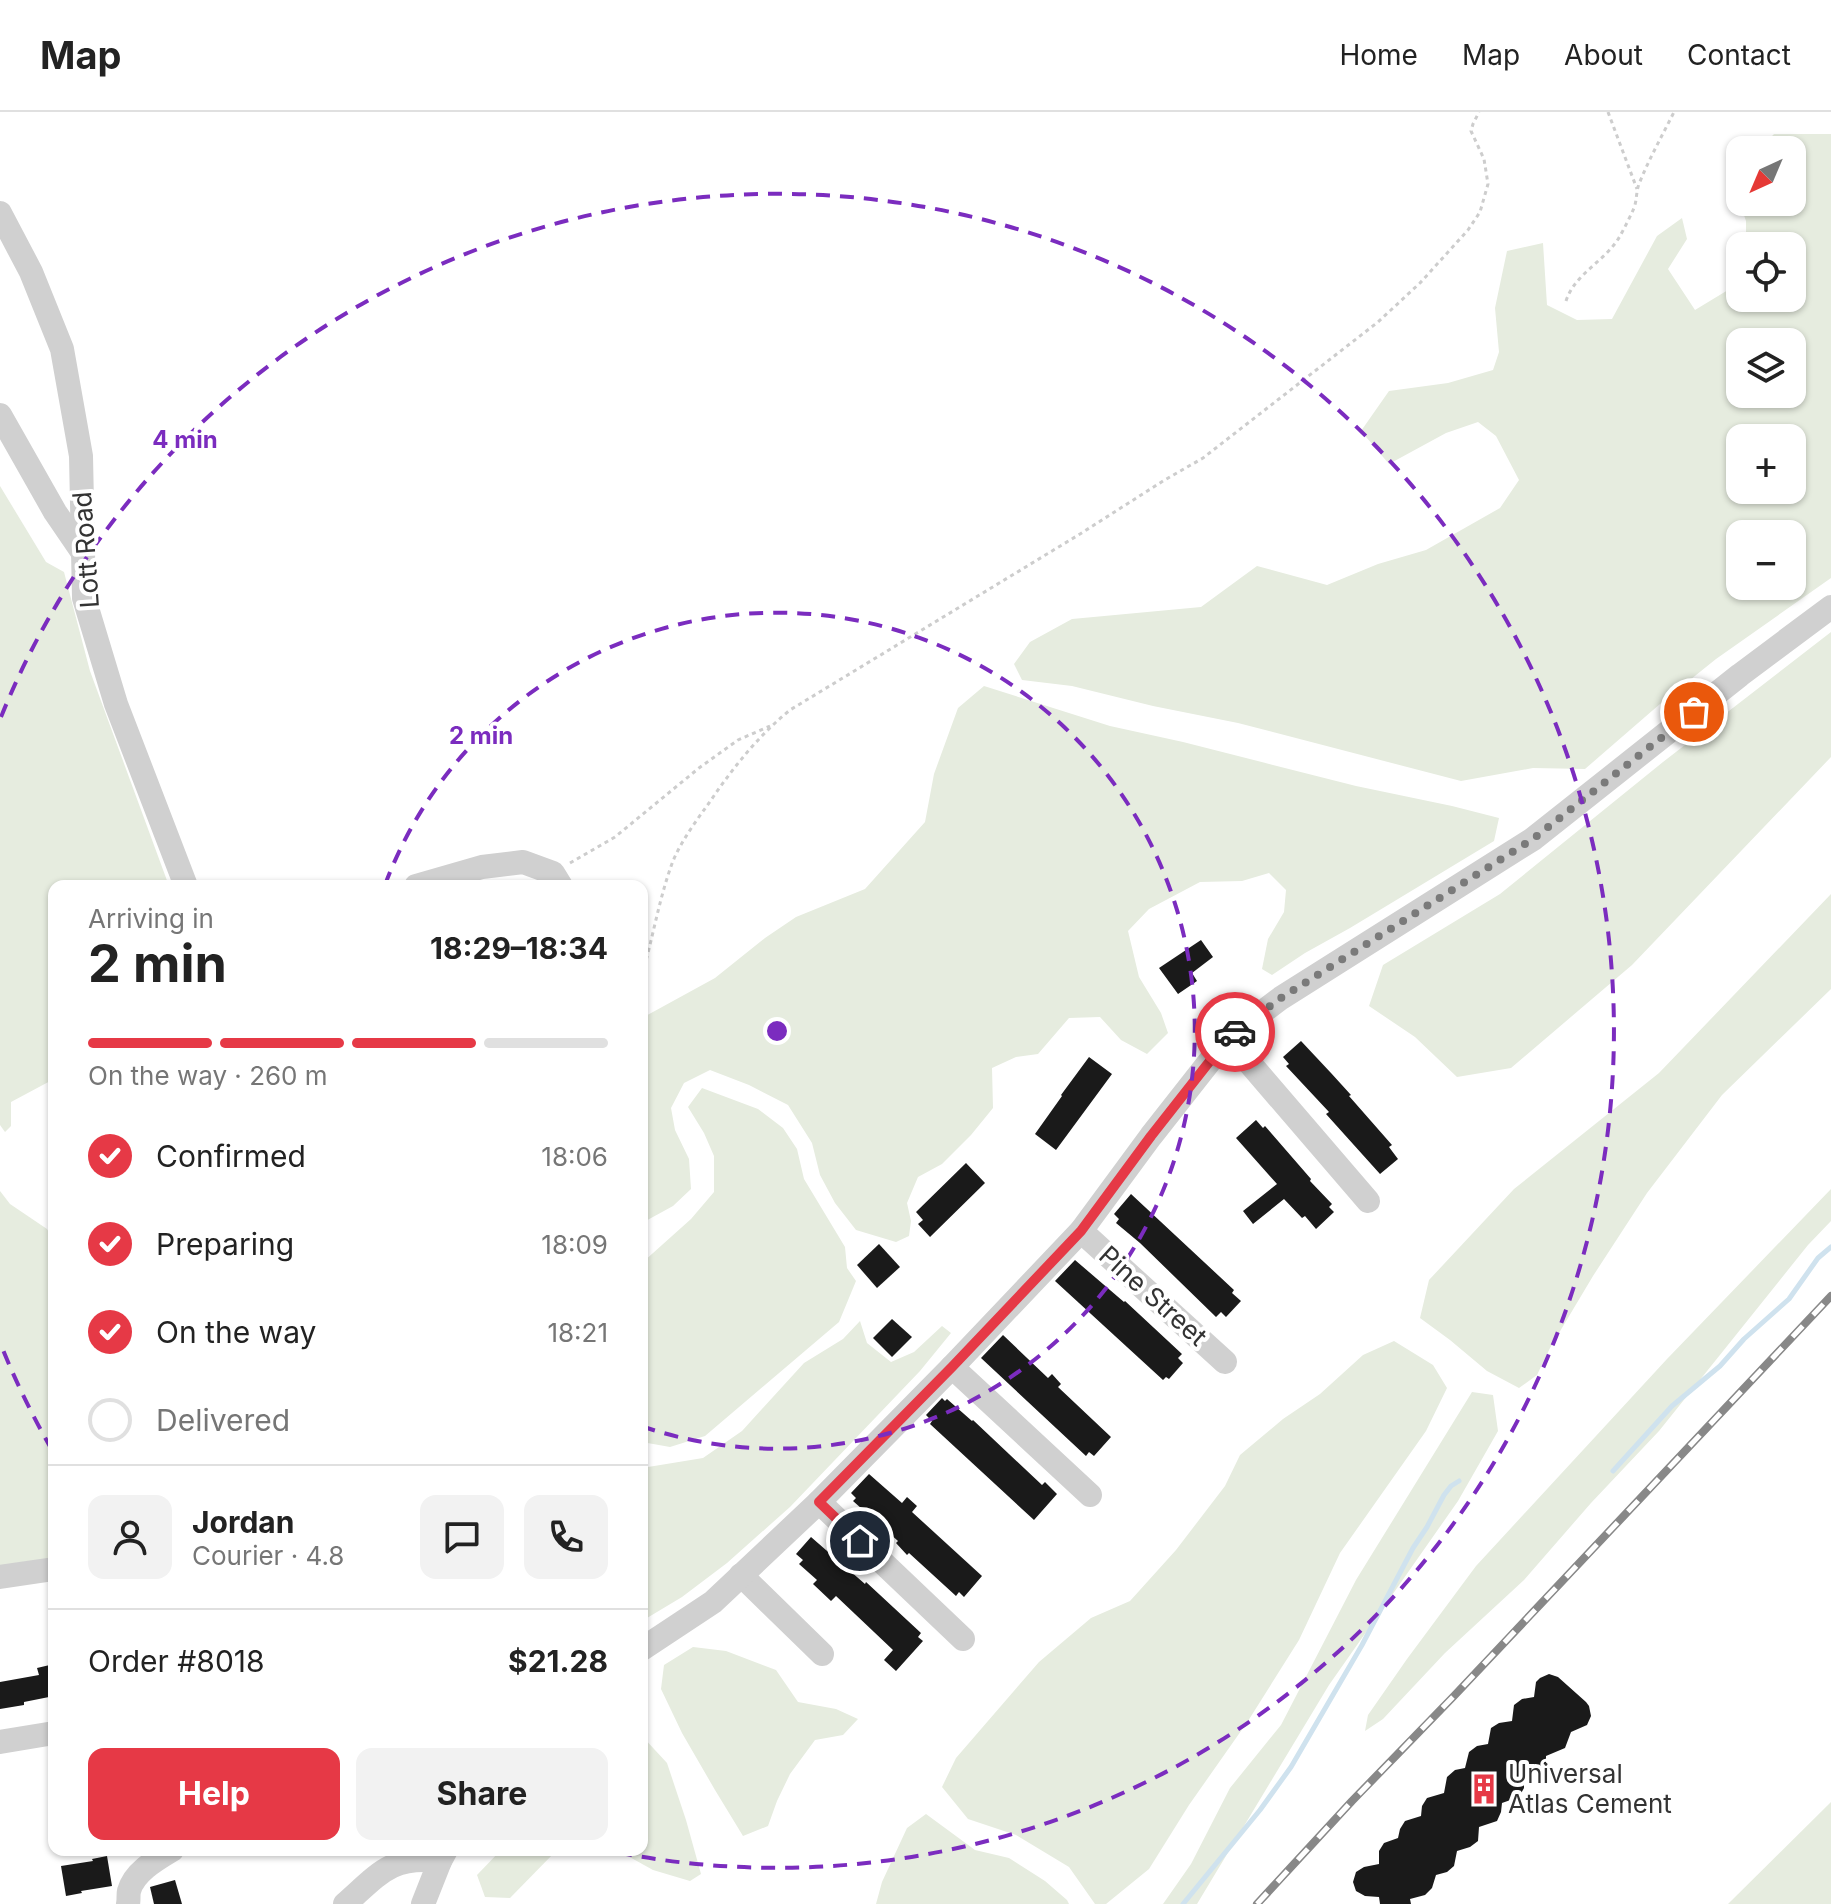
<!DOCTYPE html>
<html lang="en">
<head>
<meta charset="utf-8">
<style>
	body { margin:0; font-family:Inter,sans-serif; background:#f2f2f2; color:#222; height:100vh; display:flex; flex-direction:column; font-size:30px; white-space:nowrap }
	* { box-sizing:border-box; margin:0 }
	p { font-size:26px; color:#767676 }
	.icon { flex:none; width:44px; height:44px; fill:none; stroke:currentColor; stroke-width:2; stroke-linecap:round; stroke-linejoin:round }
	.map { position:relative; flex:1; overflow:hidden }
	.drawer { position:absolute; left:48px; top:768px; width:600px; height:976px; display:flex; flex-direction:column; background:#fff; border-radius:16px; box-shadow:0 2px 6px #0004 }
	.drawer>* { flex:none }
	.needle { width:52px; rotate:224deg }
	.controls { position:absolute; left:1726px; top:24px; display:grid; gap:16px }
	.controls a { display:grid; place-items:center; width:80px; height:80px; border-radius:16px; background:#fff; box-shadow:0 2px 6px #0004; font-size:40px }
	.pin { position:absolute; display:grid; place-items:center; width:68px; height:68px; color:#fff; margin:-34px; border:4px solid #fff; border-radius:50%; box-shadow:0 2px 8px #0007 }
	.courier { position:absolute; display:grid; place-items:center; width:80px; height:80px; margin:-40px; border:6px solid #e63946; border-radius:50%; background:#fff; color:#222; box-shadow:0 2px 10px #0007 }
	.head em { font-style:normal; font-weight:700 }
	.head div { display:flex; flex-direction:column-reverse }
	.head { display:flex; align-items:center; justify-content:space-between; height:136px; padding:0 40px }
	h1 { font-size:52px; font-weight:700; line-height:60px }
	.bar { display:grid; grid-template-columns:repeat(4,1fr); gap:12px 8px; align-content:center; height:96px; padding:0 40px }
	.bar i { height:10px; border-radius:6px; background:#e0e0e0 }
	.bar .current { background:#e63946 }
	.bar p { grid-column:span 4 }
	.line { display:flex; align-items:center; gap:20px; padding:0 40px; border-top:2px solid #e0e0e0 }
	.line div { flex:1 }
	.round { display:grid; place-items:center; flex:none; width:84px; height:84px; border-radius:16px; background:#f2f2f2 }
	ol { padding:0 40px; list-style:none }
	li { display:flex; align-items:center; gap:24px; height:88px }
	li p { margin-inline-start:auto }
	li .icon { padding:8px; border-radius:50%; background:#e63946; color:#fff; stroke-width:4 }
	li:last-child { color:#767676 }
	li i { width:44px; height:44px; border:4px solid #e0e0e0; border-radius:50% }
	.cta { display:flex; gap:16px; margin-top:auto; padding:16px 40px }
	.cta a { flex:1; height:92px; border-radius:16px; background:#e63946; color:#fff; font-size:32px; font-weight:700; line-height:92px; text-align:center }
	.cta a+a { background:#f2f2f2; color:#222 }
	header { display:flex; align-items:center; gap:48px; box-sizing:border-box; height:112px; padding:0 40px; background:#fff; border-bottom:2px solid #e0e0e0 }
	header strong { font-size:38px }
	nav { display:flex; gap:44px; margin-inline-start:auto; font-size:28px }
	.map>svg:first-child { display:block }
</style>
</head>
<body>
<header>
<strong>Map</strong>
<nav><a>Home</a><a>Map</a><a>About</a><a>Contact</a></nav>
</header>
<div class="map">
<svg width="1831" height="1792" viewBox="0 0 1831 1792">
	<rect width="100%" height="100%" fill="#fff"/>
	<!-- green -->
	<g fill="#e6ecdf" fill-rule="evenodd">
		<path d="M1774,22H1831V466L1716,547L1660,592L1585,657L1533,656L1461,669L1238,611L1153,594L1072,574L1022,568L1014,552L1030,530L1072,507L1201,495L1257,454L1327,473L1378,452L1426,438L1500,396L1519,368L1496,324L1478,310L1446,321L1389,352L1361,319L1389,279L1448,271L1493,258L1499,240L1495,196L1507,139L1543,131L1547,193L1577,208L1612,207L1657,124L1682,106L1687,127L1668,157L1695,198L1728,178L1740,159V186H1792V134H1746V109L1736,80V64L1740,59V90H1792V38H1759ZM1740,230H1792V282H1740ZM1740,326H1792V378H1740ZM1740,422H1792V474H1740Z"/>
		<polygon points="0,374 46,450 64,460 90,559 169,774 54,774 54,967 11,990 11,1014 5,1020 0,1013"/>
		<polygon points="1831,520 1831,645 1632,853 1511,956 1457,965 1415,925 1369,894 1383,853 1500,782 1663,650"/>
		<polygon points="984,574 1110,614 1183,630 1356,674 1452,694 1499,706 1494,729 1350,816 1305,841 1272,863 1262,857 1268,827 1284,800 1286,778 1269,761 1242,769 1200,770 1149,797 1128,819 1139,865 1161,901 1168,921 1147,942 1121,928 1100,905 1069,906 1038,942 1016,945 992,956 993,996 971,1023 942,1052 918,1065 907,1091 911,1109 909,1124 896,1130 856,1118 835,1091 820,1063 812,1031 788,993 749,973 710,958 684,971 671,996 675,1018 689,1047 691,1077 673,1094 642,1111 642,906 715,866 765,826 796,805 865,777 925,710 934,662 958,596"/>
		<polygon points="1831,782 1831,877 1722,983 1647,1081 1593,1164 1550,1236 1537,1263 1519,1276 1487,1259 1450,1228 1420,1206 1429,1168 1514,1077 1659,961"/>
		<polygon points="702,976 758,997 783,1016 797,1037 804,1067 845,1135 847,1156 856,1169 839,1210 705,1324 670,1335 642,1330 644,1305 642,1288 642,1154 643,1150 691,1107 714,1080 714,1044 704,1021 688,995"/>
		<polygon points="1831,1077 1831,1109 1808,1133 1659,1319 1591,1391 1524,1468 1445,1541 1383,1607 1365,1619 1368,1603 1407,1547 1476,1454 1667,1247"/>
		<polygon points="0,1079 10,1092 47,1117 54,1129 54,1447 0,1456"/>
		<polygon points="860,1209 867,1231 891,1250 914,1240 942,1214 951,1221 920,1259 790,1395 727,1451 682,1485 642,1509 642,1356 703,1346 742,1319 804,1251 843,1227"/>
		<polygon points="1394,1229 1433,1253 1447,1276 1426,1319 1340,1441 1299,1528 1248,1609 1189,1693 1149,1757 1106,1792 1095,1792 1069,1755 1016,1723 968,1707 942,1675 956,1646 1039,1550 1091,1506 1130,1489 1176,1438 1225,1374 1240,1343 1283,1307 1320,1282 1363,1243"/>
		<polygon points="1472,1280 1493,1283 1498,1319 1458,1389 1329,1573 1197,1792 1163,1792 1191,1752 1230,1676 1281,1613 1356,1468"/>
		<polygon points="693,1535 726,1539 776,1558 798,1590 836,1597 858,1607 843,1623 815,1628 790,1662 777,1689 768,1714 743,1724 715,1678 682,1621 661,1577 664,1553"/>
		<polygon points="642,1624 667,1651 686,1708 701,1762 690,1769 653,1758 617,1738 642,1738"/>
		<polygon points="1831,1690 1831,1792 1728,1792"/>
		<polygon points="926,1702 975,1738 1009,1746 1045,1769 1067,1788 1069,1792 876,1792 882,1770 907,1716"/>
		<polygon points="501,1738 557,1738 510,1786 485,1785 477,1763"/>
	</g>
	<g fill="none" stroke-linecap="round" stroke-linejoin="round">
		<!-- stream -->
		<g stroke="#cfe2ee" stroke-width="5">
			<polyline points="1613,1359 1672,1294 1720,1254 1744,1227 1789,1187 1818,1146 1831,1135"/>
			<polyline points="1183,1792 1260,1698 1291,1655 1362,1533 1413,1436 1427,1415 1444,1383 1451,1374 1459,1369"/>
		</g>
	</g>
	<!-- building -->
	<g fill="#1a1a1a">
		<polygon points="1201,828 1213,845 1192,861 1197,869 1178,882 1159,856"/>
		<polygon points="1301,929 1331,961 1351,983 1349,984 1392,1033 1389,1035 1398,1047 1380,1062 1326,1002 1329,1000 1286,954 1289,952 1283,945"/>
		<polygon points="1089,945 1112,962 1056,1038 1035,1022 1062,984 1061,983"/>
		<polygon points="1256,1008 1263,1016 1265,1014 1311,1067 1310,1069 1332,1092 1329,1095 1334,1100 1316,1117 1305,1104 1302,1106 1284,1087 1253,1112 1243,1099 1277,1072 1236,1026"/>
		<polygon points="966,1051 985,1071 930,1125 918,1112 923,1108 916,1100"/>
		<polygon points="1131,1082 1234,1178 1232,1181 1241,1189 1226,1205 1221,1200 1216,1205 1140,1131 1116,1111 1119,1107 1114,1102"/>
		<polygon points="879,1132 900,1155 877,1176 857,1153"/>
		<polygon points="1075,1148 1124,1190 1125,1189 1182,1242 1178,1246 1183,1251 1169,1267 1166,1265 1163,1268 1055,1169"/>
		<polygon points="892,1207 912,1225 892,1245 873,1226"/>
		<polygon points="1003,1223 1048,1266 1052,1262 1061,1272 1058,1275 1111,1325 1094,1344 1089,1340 1086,1344 981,1246"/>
		<polygon points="942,1286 945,1289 947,1287 972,1309 973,1308 1042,1373 1045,1370 1057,1382 1034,1408 930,1312 932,1309 926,1303"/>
		<polygon points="869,1362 902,1391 907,1385 917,1394 912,1400 982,1464 964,1485 959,1480 956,1484 909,1441 907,1443 896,1431 898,1429 853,1389 856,1386 851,1381"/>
		<polygon points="811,1425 865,1472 866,1470 921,1521 918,1525 923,1529 896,1559 884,1548 893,1538 836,1484 831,1489 813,1472 817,1468 799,1452 803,1448 796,1442"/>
		<polygon points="54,1552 54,1584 24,1590 24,1593 0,1597 0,1570 39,1563 37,1556"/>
		<polygon points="1549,1562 1558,1565 1586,1590 1589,1594 1591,1604 1587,1613 1571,1620 1565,1636 1546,1644 1546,1651 1542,1660 1524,1668 1524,1676 1519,1685 1502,1691 1501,1700 1497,1709 1479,1715 1478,1729 1470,1735 1457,1739 1454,1754 1447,1760 1436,1763 1432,1776 1425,1783 1410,1787 1411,1792 1380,1792 1379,1785 1365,1784 1356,1779 1353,1770 1356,1760 1364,1755 1379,1752 1379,1739 1384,1731 1398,1726 1400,1717 1405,1709 1421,1704 1422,1694 1427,1686 1444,1681 1447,1665 1455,1658 1465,1656 1469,1640 1477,1634 1488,1632 1491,1616 1499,1611 1512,1609 1514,1593 1522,1587 1534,1585 1536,1570 1540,1566"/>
		<polygon points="107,1744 112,1774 81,1779 82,1781 66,1784 61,1754 93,1749 92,1747"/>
		<polygon points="175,1768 182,1792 154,1792 150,1775"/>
	</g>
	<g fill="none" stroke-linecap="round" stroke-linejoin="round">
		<!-- path -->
		<g stroke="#cdcdcd" stroke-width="3" stroke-dasharray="4 4" stroke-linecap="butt">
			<polyline points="1608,0 1637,77"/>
			<path d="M1566,189C1575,161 1606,149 1620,124C1625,115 1630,105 1634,96C1637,88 1636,80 1639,72C1649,47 1662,24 1674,0"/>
			<polyline points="570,751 615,725 699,656 738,628 770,614"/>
			<path d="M642,863C653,826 659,786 673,749C682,728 696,709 709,691C732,657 758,624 790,598L1080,422L1163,369L1203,346L1378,210L1420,171L1468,118L1480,100L1488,72L1484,47L1471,19L1473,12L1479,0"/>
		</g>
		<!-- minor -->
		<g stroke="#d0d0d0" stroke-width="24">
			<polyline points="0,101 31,160 62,237 81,344 84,486 116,592 186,774"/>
			<polyline points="0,303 55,400 83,441"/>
			<polyline points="416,774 482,755 523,750 553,761 561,774"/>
			<polyline points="1228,926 1368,1089"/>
			<polyline points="1081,1119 1225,1250"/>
			<polyline points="952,1255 1090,1383"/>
			<polyline points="819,1390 963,1527"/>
			<polyline points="741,1463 822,1542"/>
			<polyline points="0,1465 54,1457"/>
			<polyline points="642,1537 713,1490 819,1390 952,1255 1081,1119 1151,1024 1228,926 1281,886 1533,727 1740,563 1831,495"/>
			<polyline points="0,1630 54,1621"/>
			<path d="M128,1792C129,1788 128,1783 129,1779C134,1760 157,1747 172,1738"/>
			<path d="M345,1792C379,1762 391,1743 440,1749"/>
			<polyline points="423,1792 440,1749 446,1738"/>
		</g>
		<!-- rail casing -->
		<g stroke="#888" stroke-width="8">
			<polyline id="rail" points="1257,1792 1352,1689 1453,1585 1831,1184"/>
		</g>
		<!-- rail -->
		<use href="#rail" stroke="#fff" stroke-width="5" stroke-dasharray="15" stroke-linecap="butt"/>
	</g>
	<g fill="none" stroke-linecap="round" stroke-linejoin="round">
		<!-- done -->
		<polyline stroke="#7a7a7a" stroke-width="8" stroke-dasharray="0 14.4" points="1235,920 1281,886 1533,727 1694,600"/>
		<!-- route -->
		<polyline stroke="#e63946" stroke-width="10" points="860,1429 819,1390 952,1255 1081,1119 1151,1024 1228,926 1235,920"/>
	</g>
	<!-- distance rings -->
	<g fill="none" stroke="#7b2cbf" stroke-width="4" stroke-dasharray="14 10">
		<path d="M385 773A418 418 0 1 1 644 1315"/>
		<path d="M52 1338A837 837 0 0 1 1 1233M1 605A837 837 0 1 1 610 1739"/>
	</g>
	<!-- icons -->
	<defs>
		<g id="building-bare" transform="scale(2.4)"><path d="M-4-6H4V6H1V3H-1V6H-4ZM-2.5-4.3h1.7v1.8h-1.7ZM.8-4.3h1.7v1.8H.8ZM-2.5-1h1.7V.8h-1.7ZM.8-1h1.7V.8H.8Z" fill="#e63946" stroke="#fff" stroke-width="2.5" paint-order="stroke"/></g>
	</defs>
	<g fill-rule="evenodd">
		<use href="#building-bare" x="1484" y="1677"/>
	</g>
	<g text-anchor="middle" stroke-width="8" stroke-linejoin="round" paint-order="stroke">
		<!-- street labels -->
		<g font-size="26" fill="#333" stroke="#fff">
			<text transform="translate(86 438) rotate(-94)" y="9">Lott Road</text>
			<text transform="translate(1153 1184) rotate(42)" y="9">Pine Street</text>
		</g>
		<!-- poi labels -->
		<g font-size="26" fill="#333" stroke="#fff" text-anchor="start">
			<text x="1508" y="1671">Universal<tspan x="1508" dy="30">Atlas Cement</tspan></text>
		</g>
	</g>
	<circle cx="777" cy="919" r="12" fill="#7b2cbf" stroke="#fff" stroke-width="4"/>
	<g font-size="24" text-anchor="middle" font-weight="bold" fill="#7b2cbf" stroke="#fff" stroke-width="8" stroke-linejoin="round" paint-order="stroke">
		<text x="185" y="336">4 min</text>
		<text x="481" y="632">2 min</text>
	</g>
</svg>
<div class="controls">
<a><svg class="needle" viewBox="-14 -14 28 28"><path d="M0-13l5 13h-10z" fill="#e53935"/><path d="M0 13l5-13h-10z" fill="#767676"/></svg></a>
<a><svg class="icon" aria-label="locate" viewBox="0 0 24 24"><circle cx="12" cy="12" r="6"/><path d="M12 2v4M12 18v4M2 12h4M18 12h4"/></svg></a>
<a><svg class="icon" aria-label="layers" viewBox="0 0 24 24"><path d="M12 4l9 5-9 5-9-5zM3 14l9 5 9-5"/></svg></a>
<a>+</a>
<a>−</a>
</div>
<div class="pin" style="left:1694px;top:600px;background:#ea580c"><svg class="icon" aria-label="bag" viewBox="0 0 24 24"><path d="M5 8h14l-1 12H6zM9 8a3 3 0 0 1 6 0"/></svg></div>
<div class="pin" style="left:860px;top:1429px;background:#1f2937"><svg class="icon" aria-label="home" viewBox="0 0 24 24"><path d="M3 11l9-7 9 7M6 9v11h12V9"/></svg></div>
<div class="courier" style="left:1235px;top:920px"><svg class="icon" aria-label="car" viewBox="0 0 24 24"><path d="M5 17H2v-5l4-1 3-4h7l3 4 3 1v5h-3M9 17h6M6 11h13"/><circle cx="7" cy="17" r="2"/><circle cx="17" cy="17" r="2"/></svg></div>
<section class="drawer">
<div class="head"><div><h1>2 min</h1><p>Arriving in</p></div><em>18:29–18:34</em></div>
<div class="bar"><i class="current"></i><i class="current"></i><i class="current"></i><i></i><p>On the way · 260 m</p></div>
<ol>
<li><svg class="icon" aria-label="check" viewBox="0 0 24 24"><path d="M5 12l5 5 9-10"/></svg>Confirmed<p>18:06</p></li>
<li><svg class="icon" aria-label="check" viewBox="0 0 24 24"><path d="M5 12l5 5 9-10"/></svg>Preparing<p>18:09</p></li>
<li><svg class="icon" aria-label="check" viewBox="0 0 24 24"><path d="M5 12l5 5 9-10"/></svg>On the way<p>18:21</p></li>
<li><i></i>Delivered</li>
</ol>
<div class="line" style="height:144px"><a class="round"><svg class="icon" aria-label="person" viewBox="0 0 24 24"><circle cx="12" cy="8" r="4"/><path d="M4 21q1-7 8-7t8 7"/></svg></a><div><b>Jordan</b><p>Courier · 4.8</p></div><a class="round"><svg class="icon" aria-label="chat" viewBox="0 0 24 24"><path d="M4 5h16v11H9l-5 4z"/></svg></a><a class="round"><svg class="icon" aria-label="phone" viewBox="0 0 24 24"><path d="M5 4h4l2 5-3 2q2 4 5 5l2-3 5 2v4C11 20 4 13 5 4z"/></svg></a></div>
<div class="line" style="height:104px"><div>Order #8018</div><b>$21.28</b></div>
<div class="cta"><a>Help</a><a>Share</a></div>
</section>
</div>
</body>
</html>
